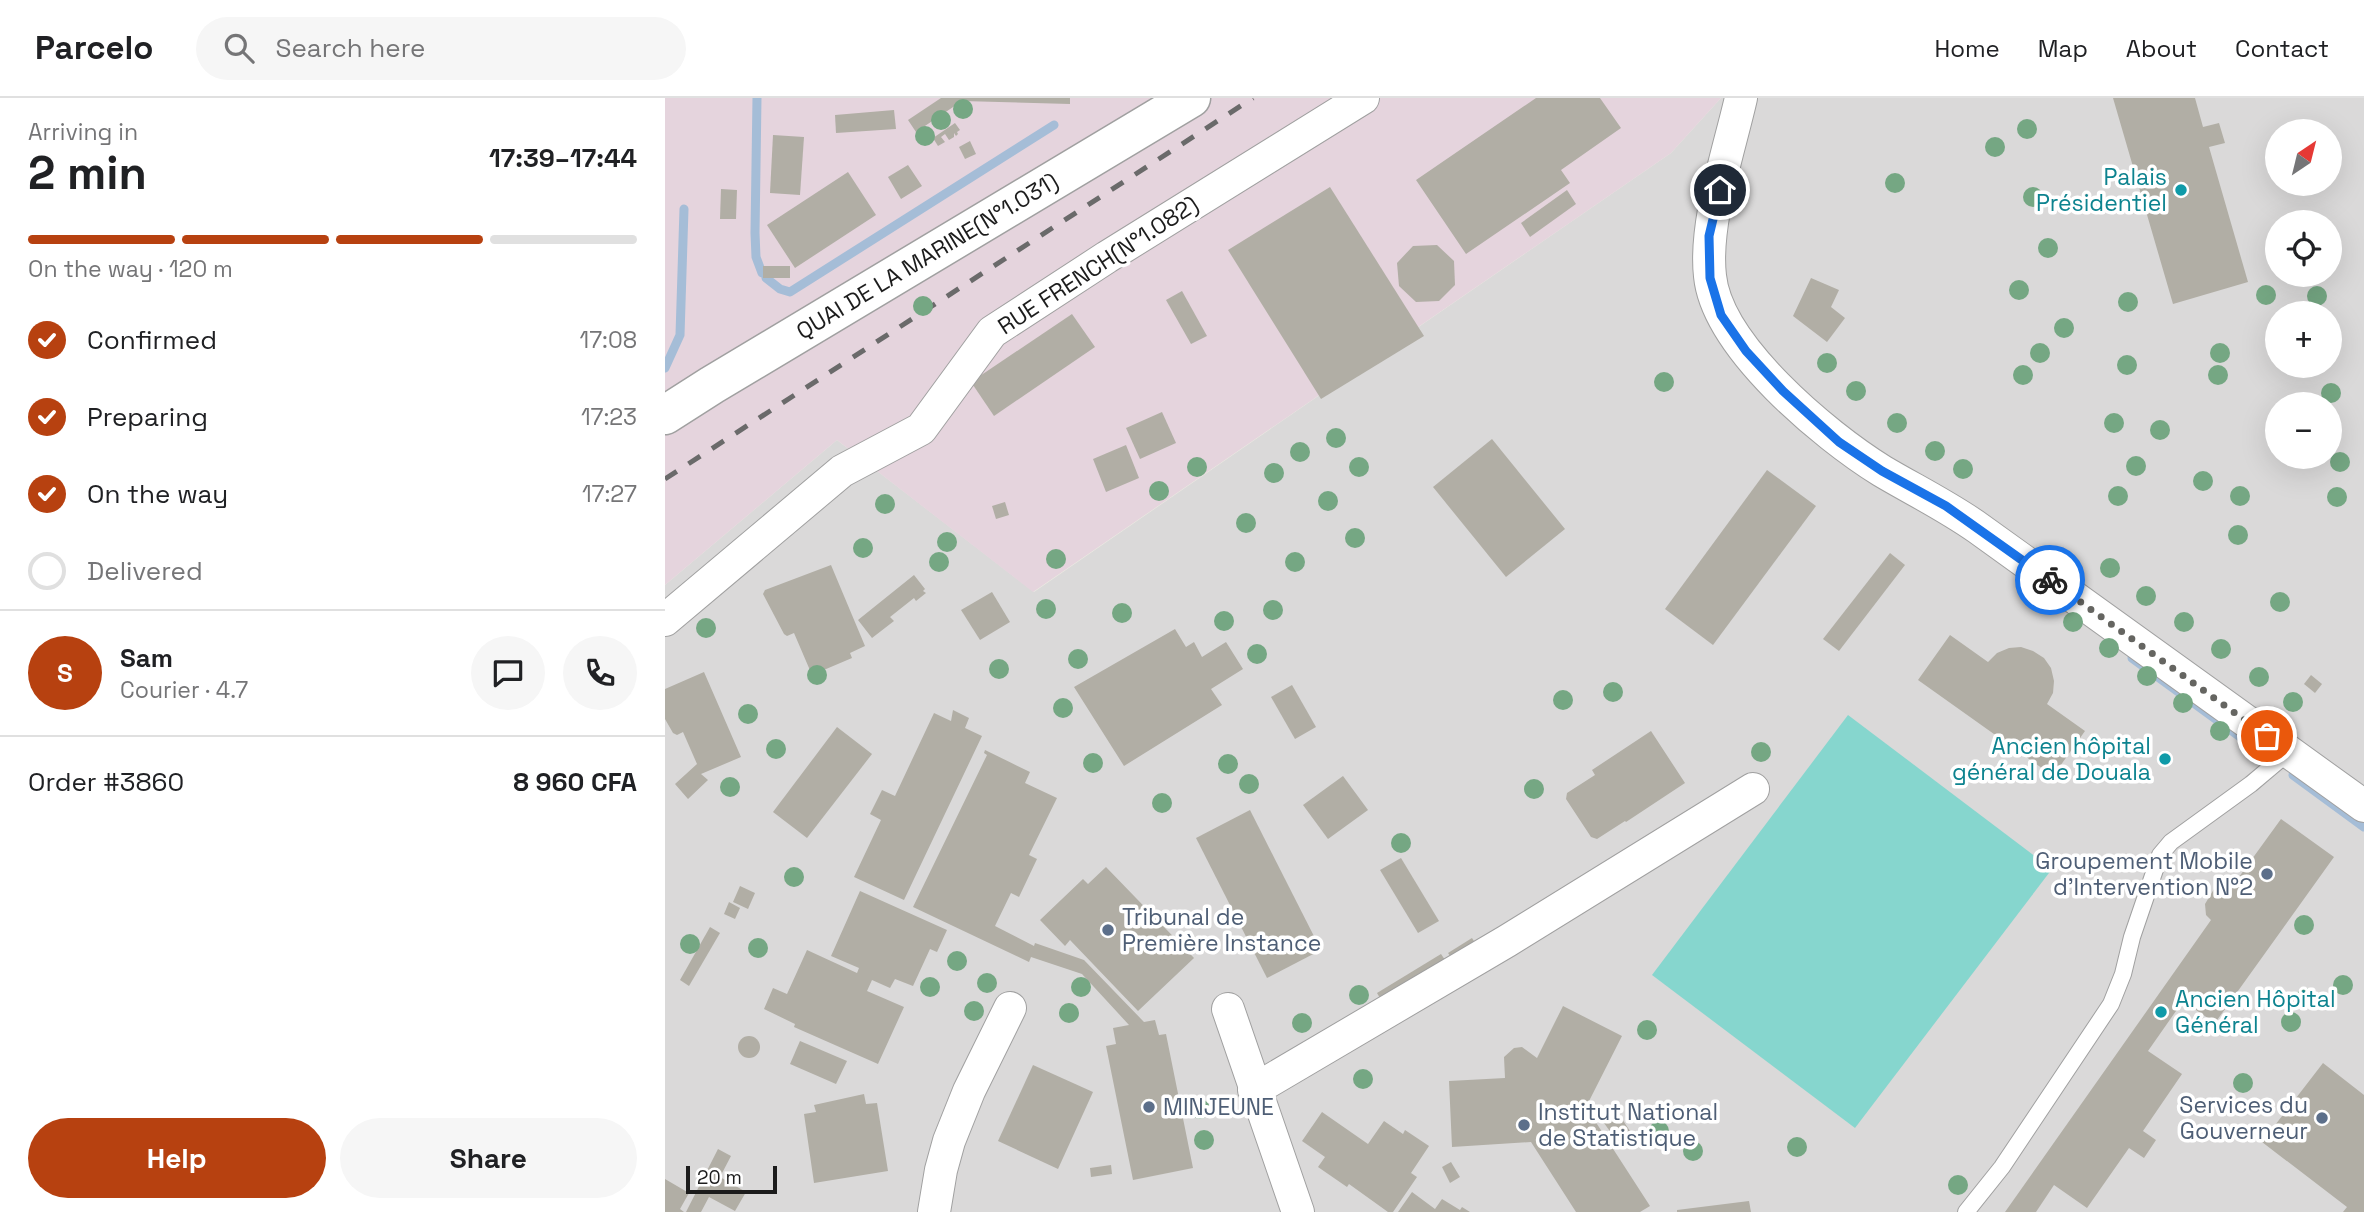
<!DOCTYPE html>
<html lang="en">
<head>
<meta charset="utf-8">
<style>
	body { margin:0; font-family:"Space Grotesk",sans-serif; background:#f6f6f6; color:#202124; height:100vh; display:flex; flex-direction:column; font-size:26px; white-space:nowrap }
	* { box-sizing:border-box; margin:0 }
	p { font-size:23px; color:#757577 }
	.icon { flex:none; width:38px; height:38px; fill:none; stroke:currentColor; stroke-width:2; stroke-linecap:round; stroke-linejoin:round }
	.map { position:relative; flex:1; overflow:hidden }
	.side { display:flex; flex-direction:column; background:#fff; width:665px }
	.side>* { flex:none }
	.needle { width:46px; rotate:35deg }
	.tools { position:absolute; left:1600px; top:21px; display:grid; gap:14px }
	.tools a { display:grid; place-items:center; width:77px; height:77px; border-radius:50%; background:#fff; box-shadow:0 7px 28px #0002; font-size:35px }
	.scale { position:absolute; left:21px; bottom:18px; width:91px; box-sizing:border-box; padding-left:7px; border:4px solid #1c1c1c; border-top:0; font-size:19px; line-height:24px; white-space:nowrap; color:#1c1c1c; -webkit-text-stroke:5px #fff; paint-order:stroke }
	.pin { position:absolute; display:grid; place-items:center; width:60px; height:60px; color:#fff; margin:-30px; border:4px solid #fff; border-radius:50%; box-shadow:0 2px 7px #0007 }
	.courier { position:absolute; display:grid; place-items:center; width:70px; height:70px; margin:-35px; border:5px solid #1a73e8; border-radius:50%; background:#fff; color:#222; box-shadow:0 2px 9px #0007 }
	.summary em { font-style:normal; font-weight:700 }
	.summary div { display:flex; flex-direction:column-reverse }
	.summary { display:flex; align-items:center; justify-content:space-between; height:119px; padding:0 28px }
	h1 { font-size:46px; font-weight:700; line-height:52px }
	.bar { display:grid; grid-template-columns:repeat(4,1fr); gap:10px 7px; align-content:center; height:84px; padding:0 28px }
	.bar i { height:9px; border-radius:5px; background:#e0e0e0 }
	.bar .on { background:#b74110 }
	.bar p { grid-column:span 4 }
	.line { display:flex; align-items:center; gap:18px; padding:0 28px; border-top:2px solid #e0e0e0 }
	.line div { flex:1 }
	.round { display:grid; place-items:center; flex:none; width:74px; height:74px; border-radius:37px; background:#f6f6f6 }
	ol { padding:0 28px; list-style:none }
	li { display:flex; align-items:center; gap:21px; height:77px }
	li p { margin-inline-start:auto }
	li .icon { padding:7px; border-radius:50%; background:#b74110; color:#fff; stroke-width:4 }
	li:last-child { color:#757577 }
	li i { width:38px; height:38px; border:4px solid #e0e0e0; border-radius:50% }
	.action { display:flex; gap:14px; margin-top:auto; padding:14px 28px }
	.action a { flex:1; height:80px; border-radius:42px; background:#b74110; color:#fff; font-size:28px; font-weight:700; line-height:80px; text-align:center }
	.action a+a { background:#f6f6f6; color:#202124 }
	header { display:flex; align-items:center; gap:42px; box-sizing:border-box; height:98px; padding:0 35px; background:#fff; border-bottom:2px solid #e0e0e0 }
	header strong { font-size:33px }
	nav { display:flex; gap:38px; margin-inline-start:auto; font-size:24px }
	.search { width:490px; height:63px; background:#f6f6f6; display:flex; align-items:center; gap:18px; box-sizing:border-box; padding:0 24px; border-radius:38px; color:#757577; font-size:26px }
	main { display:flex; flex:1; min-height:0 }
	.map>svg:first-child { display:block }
</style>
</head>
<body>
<header>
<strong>Parcelo</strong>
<div class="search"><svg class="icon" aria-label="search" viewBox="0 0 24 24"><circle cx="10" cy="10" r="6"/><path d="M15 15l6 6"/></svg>Search here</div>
<nav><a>Home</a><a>Map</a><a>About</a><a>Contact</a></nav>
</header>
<main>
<section class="side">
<div class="summary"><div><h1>2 min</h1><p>Arriving in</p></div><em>17:39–17:44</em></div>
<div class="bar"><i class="on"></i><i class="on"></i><i class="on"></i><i></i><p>On the way · 120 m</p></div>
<ol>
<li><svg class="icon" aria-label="check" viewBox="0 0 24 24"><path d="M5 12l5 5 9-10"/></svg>Confirmed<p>17:08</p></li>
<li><svg class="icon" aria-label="check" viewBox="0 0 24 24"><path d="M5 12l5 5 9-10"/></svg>Preparing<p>17:23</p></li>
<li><svg class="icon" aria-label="check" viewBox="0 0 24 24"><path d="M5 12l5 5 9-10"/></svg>On the way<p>17:27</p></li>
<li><i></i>Delivered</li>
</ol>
<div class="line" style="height:126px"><b class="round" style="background:#b74110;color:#fff">S</b><div><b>Sam</b><p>Courier · 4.7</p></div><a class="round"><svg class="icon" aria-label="chat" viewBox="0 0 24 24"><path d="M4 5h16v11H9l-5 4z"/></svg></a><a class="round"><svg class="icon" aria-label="phone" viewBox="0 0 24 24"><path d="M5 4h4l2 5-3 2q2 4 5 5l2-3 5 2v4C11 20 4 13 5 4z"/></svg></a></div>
<div class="line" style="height:91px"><div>Order #3860</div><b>8 960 CFA</b></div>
<div class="action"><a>Help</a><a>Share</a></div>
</section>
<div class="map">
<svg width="1699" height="1114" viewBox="0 0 1699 1114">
	<rect width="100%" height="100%" fill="#ecece2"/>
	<!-- residential -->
	<path fill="#dad9d9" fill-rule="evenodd" d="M1056,0H1699V1114H0V487L172,342L369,494L1006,55ZM1612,33H1664V86H1612ZM1612,124H1664V177H1612ZM1612,215H1664V268H1612ZM1612,306H1664V359H1612Z"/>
	<!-- industrial -->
	<polygon fill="#e5d4dd" points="0,0 1056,0 1006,55 368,494 172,342 0,487"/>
	<!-- pitch -->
	<polygon fill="#86d6ce" points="1183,617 1387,771 1190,1030 987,877"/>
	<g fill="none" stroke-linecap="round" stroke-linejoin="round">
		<!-- stream -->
		<g stroke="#a5bdd7" stroke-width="9">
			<polyline points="92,0 90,135 91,159 97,175"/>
			<polyline points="101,180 115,191 125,194 389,27"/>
			<polyline points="0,270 15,237 19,111"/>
			<polyline points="1467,560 1596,654"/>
			<polyline points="1628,677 1699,729"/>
		</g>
	</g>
	<!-- building -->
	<g fill="#b1aea5">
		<polygon points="276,0 405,0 405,6 297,3 251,34 243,22"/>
		<polygon points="871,0 935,0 956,30 896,72 905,85 801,156 751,82"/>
		<polygon points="1448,0 1530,0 1538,29 1554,25 1560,45 1544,49 1583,184 1508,206"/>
		<polygon points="229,12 231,31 171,35 170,17"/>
		<polygon points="290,25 295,32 292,34 293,36 291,38 289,35 289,39 284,42 280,36 276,39 280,44 273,48 268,40"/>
		<polygon points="108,37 139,39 135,97 105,95"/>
		<polygon points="305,43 311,56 300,61 294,49"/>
		<polygon points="243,67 257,88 236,101 223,79"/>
		<polygon points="183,74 211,117 130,170 102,127"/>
		<polygon points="665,89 759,238 656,301 563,152"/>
		<polygon points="56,91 72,92 71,121 55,121"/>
		<polygon points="902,92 911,106 865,139 856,125"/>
		<polygon points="772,147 789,163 790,187 774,203 751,204 734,188 732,165 748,148"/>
		<rect x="98" y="168" width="27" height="12"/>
		<polygon points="1146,180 1174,192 1166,209 1180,220 1162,244 1128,218"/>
		<polygon points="517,193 542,238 526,246 501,202"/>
		<polygon points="407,216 430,249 329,318 306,284"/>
		<polygon points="497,314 511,345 475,361 461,330"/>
		<polygon points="827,341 900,431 841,479 768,389"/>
		<polygon points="461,347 474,380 441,394 428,361"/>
		<polygon points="1102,372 1151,408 1048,547 1000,511"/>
		<polygon points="340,404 344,417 331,421 327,408"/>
		<polygon points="1225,455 1240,467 1174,553 1158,541"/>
		<polygon points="166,467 200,548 185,555 187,560 147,577 129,535 122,538 119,536 98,496 100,492"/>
		<polygon points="249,477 260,491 258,493 261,495 251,503 249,500 225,519 229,523 207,540 193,522"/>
		<polygon points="327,494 345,524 315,542 296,512"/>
		<polygon points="510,531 521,549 529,544 537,559 561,544 578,571 546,591 557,607 459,668 409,589"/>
		<polygon points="1285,537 1323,564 1332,555 1344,550 1356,549 1368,553 1379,560 1386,570 1389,583 1388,595 1382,606 1420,633 1388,678 1253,582"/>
		<polygon points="39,574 76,659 36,676 43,682 23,701 10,686 32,666 18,634 12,637 8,635 0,621 0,591"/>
		<polygon points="1646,577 1657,586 1650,595 1639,586"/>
		<polygon points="627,587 651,629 630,641 606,599"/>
		<polygon points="288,612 304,620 300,630 317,638 239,802 189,779 216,722 205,716 217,692 230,698 269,615 286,623"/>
		<polygon points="172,629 207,656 142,740 108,714"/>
		<polygon points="986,633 1020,685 961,724 960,723 932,741 926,739 901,701 902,695 930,677 927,672"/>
		<polygon points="320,652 365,674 360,685 392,700 364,757 372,761 354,799 346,795 330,828 369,848 370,845 419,862 479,924 490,922 494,937 501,936 528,1070 468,1082 441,948 451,946 448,930 464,927 417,876 366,859 364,864 248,809 322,657 319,655"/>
		<polygon points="678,678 703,712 663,741 638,707"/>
		<polygon points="585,712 656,852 602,880 531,740"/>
		<polygon points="1616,721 1669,759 1550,925 1518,903 1483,953 1517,976 1478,1033 1491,1042 1479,1060 1464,1050 1422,1110 1389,1087 1371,1114 1340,1114 1546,822 1541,817 1540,806 1549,791 1562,787 1566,790"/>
		<polygon points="736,760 774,823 753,835 715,772"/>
		<polygon points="441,769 529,860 473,913 405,842 400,848 375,822 418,781 423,786"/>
		<polygon points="75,788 90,795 83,811 68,804"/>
		<polygon points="195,793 282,832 272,854 265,851 248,888 230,881 225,890 207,882 202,893 239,909 213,966 129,929 130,926 99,911 108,890 122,896 142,852 192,875 194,870 166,858"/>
		<polygon points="64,804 75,810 70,821 59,816"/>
		<polygon points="45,829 55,835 24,888 15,882"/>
		<polygon points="807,840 814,851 791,866 783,855"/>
		<polygon points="776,856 784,868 719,907 712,895"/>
		<polygon points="898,908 957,938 921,1009 985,1108 975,1114 911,1114 866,1044 787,1049 784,983 840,980 839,959 849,950 857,949 872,960"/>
		<circle cx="84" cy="949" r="11"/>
		<polygon points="135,943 182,963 171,986 125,966"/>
		<polygon points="1658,965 1699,997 1699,1114 1678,1114 1682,1109 1597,1044"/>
		<polygon points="368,967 428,994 393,1071 333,1043"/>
		<polygon points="199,996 201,1006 212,1005 223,1073 149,1085 139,1016 151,1014 149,1007"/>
		<polygon points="657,1014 703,1046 719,1023 738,1036 740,1032 764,1048 746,1075 752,1079 728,1114 723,1114 684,1086 682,1089 653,1069 660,1059 637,1043"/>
		<polygon points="953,1015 967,1036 954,1046 939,1025"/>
		<polygon points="53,1051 66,1058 55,1079 81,1094 70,1113 44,1099 36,1114 21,1114"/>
		<polygon points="786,1064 795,1079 785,1085 777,1069"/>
		<polygon points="446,1067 447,1076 426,1079 425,1070"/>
		<polygon points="0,1081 24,1095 15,1111 19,1114 0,1114"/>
		<polygon points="747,1094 770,1111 777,1101 795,1112 797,1109 805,1114 733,1114"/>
		<polygon points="1084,1103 1086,1114 1012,1114 1012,1112"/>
	</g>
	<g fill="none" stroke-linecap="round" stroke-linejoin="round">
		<!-- service casing -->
		<g stroke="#a0a0a0" stroke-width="18">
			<polyline id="service" points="1301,1114 1337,1069 1446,906 1458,876 1467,839 1495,757 1506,744 1586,686 1624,654"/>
		</g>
		<!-- minor casing -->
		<g stroke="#a0a0a0" stroke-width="34">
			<g id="minor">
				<path d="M1076,0C1064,53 1039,125 1045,178C1052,248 1159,337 1217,373C1249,392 1282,408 1313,430L1699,708"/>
				<polyline points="0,522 177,373 256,331 327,234 442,159 698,0"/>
				<polyline points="563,911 633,1114"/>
				<polyline points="589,992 842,843 1088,691"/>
				<polyline points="269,1114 276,1072 284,1043 304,993 345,910"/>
			</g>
		</g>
		<!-- tertiary casing -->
		<g stroke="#a0a0a0" stroke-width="41">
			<polyline id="tertiary" points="0,317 47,287 526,0"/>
		</g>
		<!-- service -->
		<use href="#service" stroke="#fff" stroke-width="16"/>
		<!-- minor -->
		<use href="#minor" stroke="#fff" stroke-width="32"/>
		<!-- tertiary -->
		<use href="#tertiary" stroke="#fff" stroke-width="38"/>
		<!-- rail -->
		<polyline stroke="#6a6a6a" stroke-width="5" stroke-dasharray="14 14" stroke-linecap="butt" points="0,381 588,0"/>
	</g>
	<!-- trees -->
	<g fill="#75a783">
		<circle cx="298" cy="11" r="10"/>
		<circle cx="276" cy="22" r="10"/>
		<circle cx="1362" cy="31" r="10"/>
		<circle cx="260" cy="38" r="10"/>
		<circle cx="1330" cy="49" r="10"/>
		<circle cx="1230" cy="85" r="10"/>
		<circle cx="1368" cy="99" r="10"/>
		<circle cx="1383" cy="150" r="10"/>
		<circle cx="1354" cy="192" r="10"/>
		<circle cx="1601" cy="197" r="10"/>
		<circle cx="1652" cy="198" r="10"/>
		<circle cx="1463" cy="204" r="10"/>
		<circle cx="258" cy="208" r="10"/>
		<circle cx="1399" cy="230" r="10"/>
		<circle cx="1375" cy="255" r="10"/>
		<circle cx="1555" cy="255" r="10"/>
		<circle cx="1162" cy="265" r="10"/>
		<circle cx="1462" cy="267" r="10"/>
		<circle cx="1358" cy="277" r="10"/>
		<circle cx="1553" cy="277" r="10"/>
		<circle cx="999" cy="284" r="10"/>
		<circle cx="1191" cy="293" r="10"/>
		<circle cx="1666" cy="295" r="10"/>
		<circle cx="1232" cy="325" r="10"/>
		<circle cx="1449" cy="325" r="10"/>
		<circle cx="1495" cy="332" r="10"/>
		<circle cx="671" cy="340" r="10"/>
		<circle cx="1270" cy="353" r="10"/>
		<circle cx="635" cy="354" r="10"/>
		<circle cx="1675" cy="364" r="10"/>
		<circle cx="1471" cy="368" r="10"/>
		<circle cx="532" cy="369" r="10"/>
		<circle cx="694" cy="369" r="10"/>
		<circle cx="1298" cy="371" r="10"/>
		<circle cx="609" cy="375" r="10"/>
		<circle cx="1538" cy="383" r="10"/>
		<circle cx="494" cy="393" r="10"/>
		<circle cx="1453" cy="398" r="10"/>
		<circle cx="1575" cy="398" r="10"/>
		<circle cx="1672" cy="399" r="10"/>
		<circle cx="663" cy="403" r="10"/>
		<circle cx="220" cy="406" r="10"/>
		<circle cx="581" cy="425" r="10"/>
		<circle cx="1573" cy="437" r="10"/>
		<circle cx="690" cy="440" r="10"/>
		<circle cx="282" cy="444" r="10"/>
		<circle cx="198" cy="450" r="10"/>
		<circle cx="391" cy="461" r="10"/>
		<circle cx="274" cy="464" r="10"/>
		<circle cx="630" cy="464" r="10"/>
		<circle cx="1445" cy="470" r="10"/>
		<circle cx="1481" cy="498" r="10"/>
		<circle cx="1615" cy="504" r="10"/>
		<circle cx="381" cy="511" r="10"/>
		<circle cx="608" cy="512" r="10"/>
		<circle cx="457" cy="515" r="10"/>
		<circle cx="559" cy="523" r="10"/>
		<circle cx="1408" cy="524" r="10"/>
		<circle cx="1519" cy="524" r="10"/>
		<circle cx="41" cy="530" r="10"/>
		<circle cx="1444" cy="550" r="10"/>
		<circle cx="1556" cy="551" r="10"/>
		<circle cx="592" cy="556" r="10"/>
		<circle cx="413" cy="561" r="10"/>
		<circle cx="334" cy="571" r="10"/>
		<circle cx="152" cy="577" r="10"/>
		<circle cx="1482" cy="578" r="10"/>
		<circle cx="1594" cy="579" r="10"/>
		<circle cx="948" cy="594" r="10"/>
		<circle cx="898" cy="602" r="10"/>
		<circle cx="1628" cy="604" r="10"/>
		<circle cx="1518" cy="605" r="10"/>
		<circle cx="398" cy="610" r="10"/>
		<circle cx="83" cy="616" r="10"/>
		<circle cx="1555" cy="633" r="10"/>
		<circle cx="111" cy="651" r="10"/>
		<circle cx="1096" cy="654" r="10"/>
		<circle cx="428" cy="665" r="10"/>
		<circle cx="563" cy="666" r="10"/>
		<circle cx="584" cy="686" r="10"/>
		<circle cx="65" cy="689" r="10"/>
		<circle cx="869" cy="691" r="10"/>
		<circle cx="497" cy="705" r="10"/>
		<circle cx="736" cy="745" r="10"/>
		<circle cx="129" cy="779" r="10"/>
		<circle cx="1639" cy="827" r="10"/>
		<circle cx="25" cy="846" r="10"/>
		<circle cx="93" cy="850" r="10"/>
		<circle cx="292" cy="863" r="10"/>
		<circle cx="322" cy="885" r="10"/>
		<circle cx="1678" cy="887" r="10"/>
		<circle cx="265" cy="889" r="10"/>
		<circle cx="416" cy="889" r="10"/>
		<circle cx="694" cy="897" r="10"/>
		<circle cx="1641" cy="900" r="10"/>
		<circle cx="309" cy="913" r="10"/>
		<circle cx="404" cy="915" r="10"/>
		<circle cx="1626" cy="924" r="10"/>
		<circle cx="637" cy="925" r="10"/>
		<circle cx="982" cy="932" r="10"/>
		<circle cx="698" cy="981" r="10"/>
		<circle cx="1578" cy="985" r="10"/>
		<circle cx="535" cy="1011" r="10"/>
		<circle cx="994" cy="1033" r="10"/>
		<circle cx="539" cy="1042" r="10"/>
		<circle cx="1132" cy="1049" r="10"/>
		<circle cx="1028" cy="1053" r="10"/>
		<circle cx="1293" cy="1087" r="10"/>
	</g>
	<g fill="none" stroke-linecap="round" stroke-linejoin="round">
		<!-- done -->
		<polyline stroke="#656561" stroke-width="7" stroke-dasharray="0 12.6" points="1385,482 1602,638"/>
		<!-- route -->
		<polyline stroke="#1a73e8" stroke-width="9" points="1055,92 1044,138 1045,180 1056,217 1081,253 1118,293 1174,344 1217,373 1281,408 1385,482"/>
	</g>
	<!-- markers -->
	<g fill="#0f9aa8" stroke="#fff" stroke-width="2.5">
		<circle cx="1516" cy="92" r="7"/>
		<circle cx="1500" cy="661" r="7"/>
		<circle cx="1496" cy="914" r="7"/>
	</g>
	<g fill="#5c6f8a" stroke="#fff" stroke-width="2.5">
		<circle cx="1602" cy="776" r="7"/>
		<circle cx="443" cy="832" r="7"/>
		<circle cx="484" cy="1009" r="7"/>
		<circle cx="1657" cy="1020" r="7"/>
		<circle cx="859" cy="1027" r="7"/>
	</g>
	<g text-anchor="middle" stroke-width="7" stroke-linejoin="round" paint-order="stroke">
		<!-- culture labels -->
		<g font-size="23" fill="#0d838f" stroke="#fff" text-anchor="end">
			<text x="1502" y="87">Palais<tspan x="1502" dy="26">Présidentiel</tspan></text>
			<text x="1486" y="656">Ancien hôpital<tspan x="1486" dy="26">général de Douala</tspan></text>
			<text x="1510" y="909" text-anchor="start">Ancien Hôpital<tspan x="1510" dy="26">Général</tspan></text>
		</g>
		<!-- street labels -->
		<g font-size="23" fill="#1c1c1c" stroke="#fff">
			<text transform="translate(262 158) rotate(-31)" y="8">QUAI DE LA MARINE(N°1.031)</text>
			<text transform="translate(433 167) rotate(-33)" y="8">RUE FRENCH(N°1.082)</text>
		</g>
		<!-- service labels -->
		<g font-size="23" fill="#4e5e75" stroke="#fff" text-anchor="start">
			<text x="1588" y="771" text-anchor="end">Groupement Mobile<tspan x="1588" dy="26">d’Intervention N°2</tspan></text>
			<text x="457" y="827">Tribunal de<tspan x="457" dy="26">Première Instance</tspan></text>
			<text x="1643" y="1015" text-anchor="end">Services du<tspan x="1643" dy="26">Gouverneur</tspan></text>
			<text x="498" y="1017">MINJEUNE</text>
			<text x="873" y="1022">Institut National<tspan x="873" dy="26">de Statistique</tspan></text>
		</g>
	</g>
</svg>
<div class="tools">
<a><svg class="needle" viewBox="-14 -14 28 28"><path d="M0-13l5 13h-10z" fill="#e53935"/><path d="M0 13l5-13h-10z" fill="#757577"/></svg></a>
<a><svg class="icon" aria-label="locate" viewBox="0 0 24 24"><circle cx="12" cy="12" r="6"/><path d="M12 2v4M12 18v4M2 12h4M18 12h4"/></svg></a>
<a>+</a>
<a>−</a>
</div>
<div class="scale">20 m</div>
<div class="pin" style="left:1602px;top:638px;background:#ea580c"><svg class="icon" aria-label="bag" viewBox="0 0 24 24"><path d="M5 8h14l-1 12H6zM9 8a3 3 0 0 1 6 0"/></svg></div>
<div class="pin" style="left:1055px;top:92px;background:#1f2937"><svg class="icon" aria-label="home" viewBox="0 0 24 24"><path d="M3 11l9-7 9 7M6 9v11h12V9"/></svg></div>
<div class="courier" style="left:1385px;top:482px"><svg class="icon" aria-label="bike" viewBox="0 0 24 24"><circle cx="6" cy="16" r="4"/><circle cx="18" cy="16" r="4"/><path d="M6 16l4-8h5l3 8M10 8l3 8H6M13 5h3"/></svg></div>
</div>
</main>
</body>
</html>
